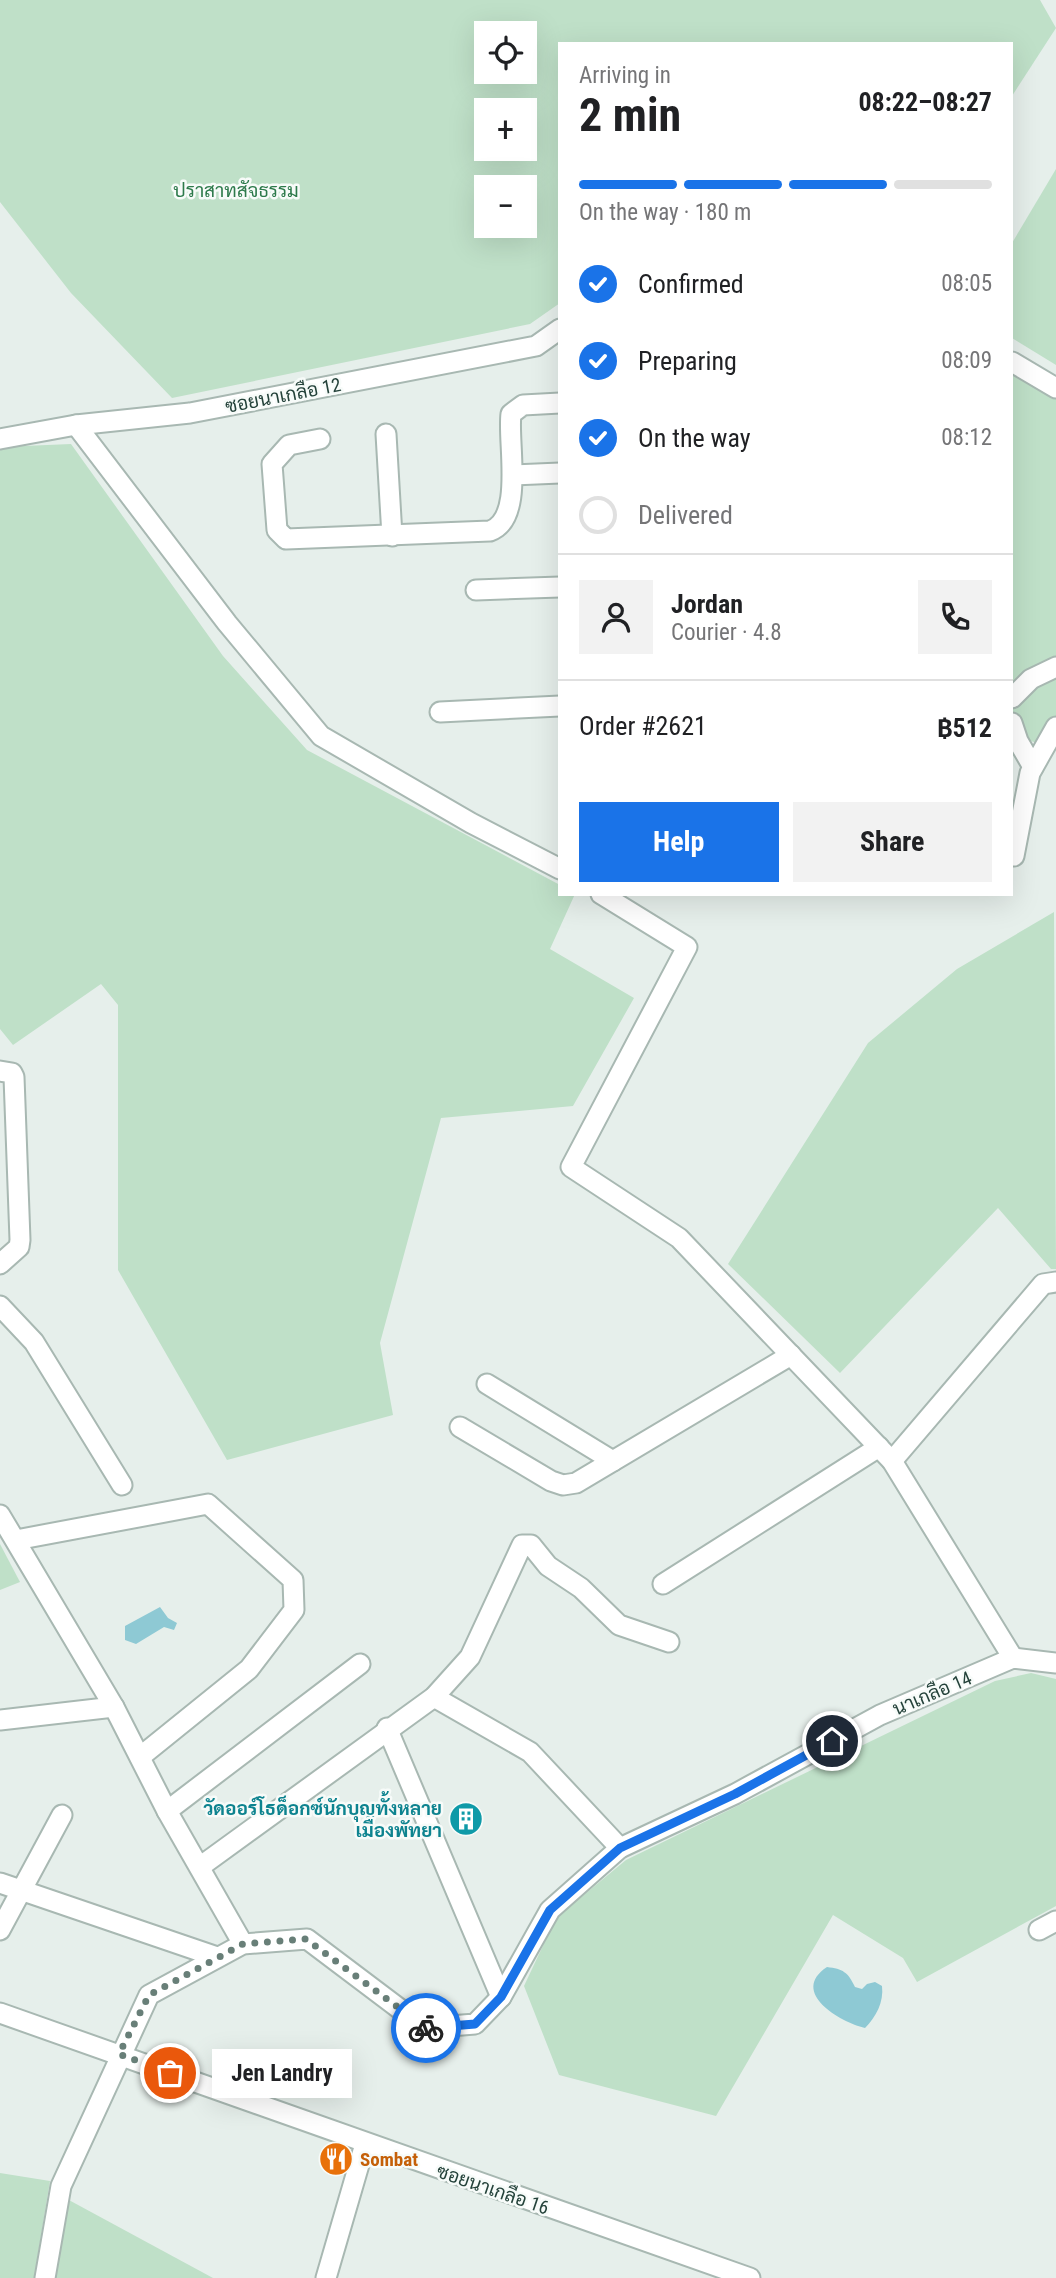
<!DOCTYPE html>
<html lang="en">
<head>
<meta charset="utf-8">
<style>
	body { margin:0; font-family:"Roboto Condensed",Sarabun,sans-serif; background:#f2f2f2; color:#202124; height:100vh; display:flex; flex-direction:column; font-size:26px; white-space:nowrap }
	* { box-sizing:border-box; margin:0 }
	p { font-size:23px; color:#757577 }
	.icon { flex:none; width:38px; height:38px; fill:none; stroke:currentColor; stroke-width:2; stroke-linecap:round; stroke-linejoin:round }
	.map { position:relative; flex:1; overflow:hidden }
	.sheet { position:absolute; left:558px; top:42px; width:455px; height:854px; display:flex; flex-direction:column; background:#fff; border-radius:0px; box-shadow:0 7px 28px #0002 }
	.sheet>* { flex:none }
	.buttons { position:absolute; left:474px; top:21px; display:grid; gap:14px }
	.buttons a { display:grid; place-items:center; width:63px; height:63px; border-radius:0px; background:#fff; box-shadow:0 7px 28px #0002; font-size:35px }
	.pin { position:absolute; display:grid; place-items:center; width:60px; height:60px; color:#fff; margin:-30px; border:4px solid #fff; border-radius:50%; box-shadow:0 2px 7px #0007 }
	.courier { position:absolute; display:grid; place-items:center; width:70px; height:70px; margin:-35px; border:5px solid #1a73e8; border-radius:50%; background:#fff; color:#222; box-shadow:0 2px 9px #0007 }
	.bubble { position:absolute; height:49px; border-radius:0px; background:#fff; box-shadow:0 7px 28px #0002; font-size:23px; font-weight:700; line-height:49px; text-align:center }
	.overview em { font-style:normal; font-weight:700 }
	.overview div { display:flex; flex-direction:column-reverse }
	.overview { display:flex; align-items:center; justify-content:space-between; height:119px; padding:0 21px }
	h1 { font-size:46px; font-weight:700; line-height:52px }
	.bar { display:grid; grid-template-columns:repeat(4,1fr); gap:10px 7px; align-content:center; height:84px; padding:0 21px }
	.bar i { height:9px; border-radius:5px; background:#e0e0e0 }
	.bar .current { background:#1a73e8 }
	.bar p { grid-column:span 4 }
	.line { display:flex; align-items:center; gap:18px; padding:0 21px; border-top:2px solid #e0e0e0 }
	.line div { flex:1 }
	.round { display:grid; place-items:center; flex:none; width:74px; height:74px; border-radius:0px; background:#f2f2f2 }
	ol { padding:0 21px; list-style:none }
	li { display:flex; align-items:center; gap:21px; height:77px }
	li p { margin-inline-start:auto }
	li .icon { padding:7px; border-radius:50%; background:#1a73e8; color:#fff; stroke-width:4 }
	li:last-child { color:#757577 }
	li i { width:38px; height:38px; border:4px solid #e0e0e0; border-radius:50% }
	.primary-button { display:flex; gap:14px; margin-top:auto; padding:14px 21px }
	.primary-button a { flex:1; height:80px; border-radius:0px; background:#1a73e8; color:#fff; font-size:28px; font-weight:700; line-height:80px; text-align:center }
	.primary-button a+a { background:#f2f2f2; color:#202124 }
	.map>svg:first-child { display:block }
</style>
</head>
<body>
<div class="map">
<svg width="1056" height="2278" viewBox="0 0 1056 2278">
	<rect width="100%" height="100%" fill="#e6efeb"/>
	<!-- green -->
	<g fill="#bfe0c8" fill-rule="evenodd">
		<path d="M0,0H1040L1056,28L1012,96V44H560V303L530,324L172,398L71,293L0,202ZM486,33H525V72H486ZM486,110H525V149H486ZM525,187V226H486V187Z"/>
		<polygon points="1056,169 1056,365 1012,338 1012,243"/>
		<polygon points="1012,373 1056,398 1056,726 1037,743 1012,735"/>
		<polygon points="71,444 223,656 307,750 560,885 560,894 575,894 550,949 634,998 573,1106 441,1118 380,1343 393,1415 227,1460 118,1270 118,1005 101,984 13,1045 0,1029 0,447"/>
		<polygon points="1054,912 1056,1269 1051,1269 998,1208 840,1373 728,1264 868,1043 957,969"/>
		<polygon points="0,1544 20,1582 0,1590"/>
		<polygon points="1031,1673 1056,1679 1056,1906 917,1982 903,1958 833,1915 716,2116 559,2075 524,1986 556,1918 626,1860 995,1681"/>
		<polygon points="0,2173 50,2181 34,2278 0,2278"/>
		<polygon points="67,2199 213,2278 54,2278"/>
	</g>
	<!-- water -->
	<g fill="#8ec9d4">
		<polygon points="160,1607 168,1618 177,1623 174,1630 164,1627 136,1644 125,1640 125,1626"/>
		<path d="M827,1967C843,1969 848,1972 855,1987L862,1989L867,1984L875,1982L882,1986C884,2002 876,2017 865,2028C840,2022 789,1992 827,1967Z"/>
	</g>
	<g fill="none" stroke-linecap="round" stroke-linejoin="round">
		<!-- minor casing -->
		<g stroke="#a8b8b2" stroke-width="23">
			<g id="minor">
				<polyline points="1012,362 1056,388"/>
				<polyline points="76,425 227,623 321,736 471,823 560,869"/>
				<polyline points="386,434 392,536"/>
				<polyline points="0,439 76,425 190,413 536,346 560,329"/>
				<path d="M320,439L289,445L272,464L277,530L286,539L490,531C525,519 507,441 511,414L523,405L560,403"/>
				<polyline points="513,475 560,473"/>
				<polyline points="476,590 560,587"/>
				<polyline points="1012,698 1031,679 1056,667"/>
				<polyline points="440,712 560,706"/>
				<polyline points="1012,723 1018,741 1033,767"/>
				<polyline points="1014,856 1030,773 1056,727"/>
				<polyline points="601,894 687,947 571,1167 679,1238 892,1461 1013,1658"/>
				<polyline points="0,1071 12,1073 14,1077 20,1240 19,1247 0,1264"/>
				<polyline points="0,1306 34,1342 122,1485"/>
				<polyline points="487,1384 613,1461"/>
				<polyline points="460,1427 551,1481 563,1485 576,1483 791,1355"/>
				<polyline points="892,1461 1043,1284 1056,1282"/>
				<polyline points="0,1515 114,1707 167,1811 243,1944"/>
				<polyline points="16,1540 208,1504 293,1580 294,1610 249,1669 140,1757"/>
				<polyline points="663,1584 879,1447"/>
				<polyline points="434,1697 530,1752 620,1848"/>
				<polyline points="0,1720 114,1707"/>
				<polyline points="387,1728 501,1997"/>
				<polyline points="167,1811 360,1664"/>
				<polyline points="201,1866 434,1697 470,1657 522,1545 531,1545 548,1566 581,1588 619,1625 669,1642"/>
				<polyline points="0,1883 217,1957"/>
				<polyline points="0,1930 62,1815"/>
				<polyline points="1039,1930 1056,1921"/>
				<polyline points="0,2013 750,2278"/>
				<polyline points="45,2278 61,2186 149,1995 243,1944 307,1939 425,2028 475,2024 501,1997 550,1910 620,1848 735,1794 880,1715 1013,1658 1056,1663"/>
				<polyline points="326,2278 365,2144"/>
			</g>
		</g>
		<!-- minor -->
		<use href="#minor" stroke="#fff" stroke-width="19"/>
	</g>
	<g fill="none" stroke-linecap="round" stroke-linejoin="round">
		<!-- done -->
		<polyline stroke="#687f78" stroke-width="7" stroke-dasharray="0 12.6" points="170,2073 119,2054 149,1995 243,1944 306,1939 426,2028"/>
		<!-- route -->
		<polyline stroke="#1a73e8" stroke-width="9" points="426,2028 475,2024 501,1997 550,1910 620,1848 735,1794 832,1741"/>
	</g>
	<!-- icons -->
	<defs>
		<g id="building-disc" transform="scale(1.75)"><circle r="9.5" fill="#0f9aa8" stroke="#f7fbf9"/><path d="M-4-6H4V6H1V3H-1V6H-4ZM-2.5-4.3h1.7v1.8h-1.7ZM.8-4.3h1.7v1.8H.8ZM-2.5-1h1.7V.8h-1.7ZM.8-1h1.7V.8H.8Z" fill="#fff"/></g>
		<g id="restaurant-disc" transform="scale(1.75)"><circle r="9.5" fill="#e8710a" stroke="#f7fbf9"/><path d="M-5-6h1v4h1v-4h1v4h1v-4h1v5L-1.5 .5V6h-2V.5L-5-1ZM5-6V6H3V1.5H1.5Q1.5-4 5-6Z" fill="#fff"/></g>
	</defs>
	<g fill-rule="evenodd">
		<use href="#building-disc" x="466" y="1819"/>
		<use href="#restaurant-disc" x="336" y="2159"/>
	</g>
	<g text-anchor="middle" stroke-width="5" stroke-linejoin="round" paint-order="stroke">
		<!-- park labels -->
		<g font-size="19" fill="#2d7a4b" stroke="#f7fbf9">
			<text x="236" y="197">ปราสาทสัจธรรม</text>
		</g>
		<!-- street labels -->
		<g font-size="19" fill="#24423a" stroke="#f7fbf9">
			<text transform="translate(283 395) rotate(-11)" y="7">ซอยนาเกลือ 12</text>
			<text transform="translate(932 1693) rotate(-23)" y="7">นาเกลือ 14</text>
			<text transform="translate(493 2189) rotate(19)" y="7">ซอยนาเกลือ 16</text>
		</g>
		<!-- culture labels -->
		<g font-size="19" font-weight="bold" fill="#0d838f" stroke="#f7fbf9" text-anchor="end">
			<text x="442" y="1815">วัดออร์โธด็อกซ์นักบุญทั้งหลาย<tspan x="442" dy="22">เมืองพัทยา</tspan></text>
		</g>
		<!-- food labels -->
		<g font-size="19" font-weight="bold" fill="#c56008" stroke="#f7fbf9" text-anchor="start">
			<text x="360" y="2166">Sombat</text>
		</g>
	</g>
</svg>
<div class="buttons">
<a><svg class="icon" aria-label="locate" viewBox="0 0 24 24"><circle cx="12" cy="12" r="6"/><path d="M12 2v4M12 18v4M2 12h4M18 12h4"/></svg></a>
<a>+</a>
<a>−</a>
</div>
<div class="pin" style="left:170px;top:2073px;background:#ea580c"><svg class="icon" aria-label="bag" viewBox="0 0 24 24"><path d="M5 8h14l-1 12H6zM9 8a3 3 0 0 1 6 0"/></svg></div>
<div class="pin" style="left:832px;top:1741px;background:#1f2937"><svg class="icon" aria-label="home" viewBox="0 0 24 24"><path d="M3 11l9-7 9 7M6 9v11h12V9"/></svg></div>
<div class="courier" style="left:426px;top:2028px"><svg class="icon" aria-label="bike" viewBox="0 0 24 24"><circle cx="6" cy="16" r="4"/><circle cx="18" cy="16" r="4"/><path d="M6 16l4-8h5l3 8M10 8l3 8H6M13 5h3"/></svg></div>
<div class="bubble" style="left:212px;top:2049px;width:140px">Jen Landry</div>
<section class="sheet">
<div class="overview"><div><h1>2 min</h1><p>Arriving in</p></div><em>08:22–08:27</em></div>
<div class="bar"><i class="current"></i><i class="current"></i><i class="current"></i><i></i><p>On the way · 180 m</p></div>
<ol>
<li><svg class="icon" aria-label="check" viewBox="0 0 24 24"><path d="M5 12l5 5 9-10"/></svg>Confirmed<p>08:05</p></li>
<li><svg class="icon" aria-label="check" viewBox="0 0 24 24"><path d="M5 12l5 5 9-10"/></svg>Preparing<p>08:09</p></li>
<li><svg class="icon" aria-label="check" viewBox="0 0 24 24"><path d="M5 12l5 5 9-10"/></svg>On the way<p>08:12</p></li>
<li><i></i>Delivered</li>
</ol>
<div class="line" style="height:126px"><a class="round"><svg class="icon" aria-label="person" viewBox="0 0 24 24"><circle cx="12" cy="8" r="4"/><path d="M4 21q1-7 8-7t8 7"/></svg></a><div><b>Jordan</b><p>Courier · 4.8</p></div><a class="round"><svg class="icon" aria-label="phone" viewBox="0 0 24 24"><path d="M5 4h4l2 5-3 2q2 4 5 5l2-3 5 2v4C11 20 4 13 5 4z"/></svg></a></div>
<div class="line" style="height:91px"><div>Order #2621</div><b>฿512</b></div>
<div class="primary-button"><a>Help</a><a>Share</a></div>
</section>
</div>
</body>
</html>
